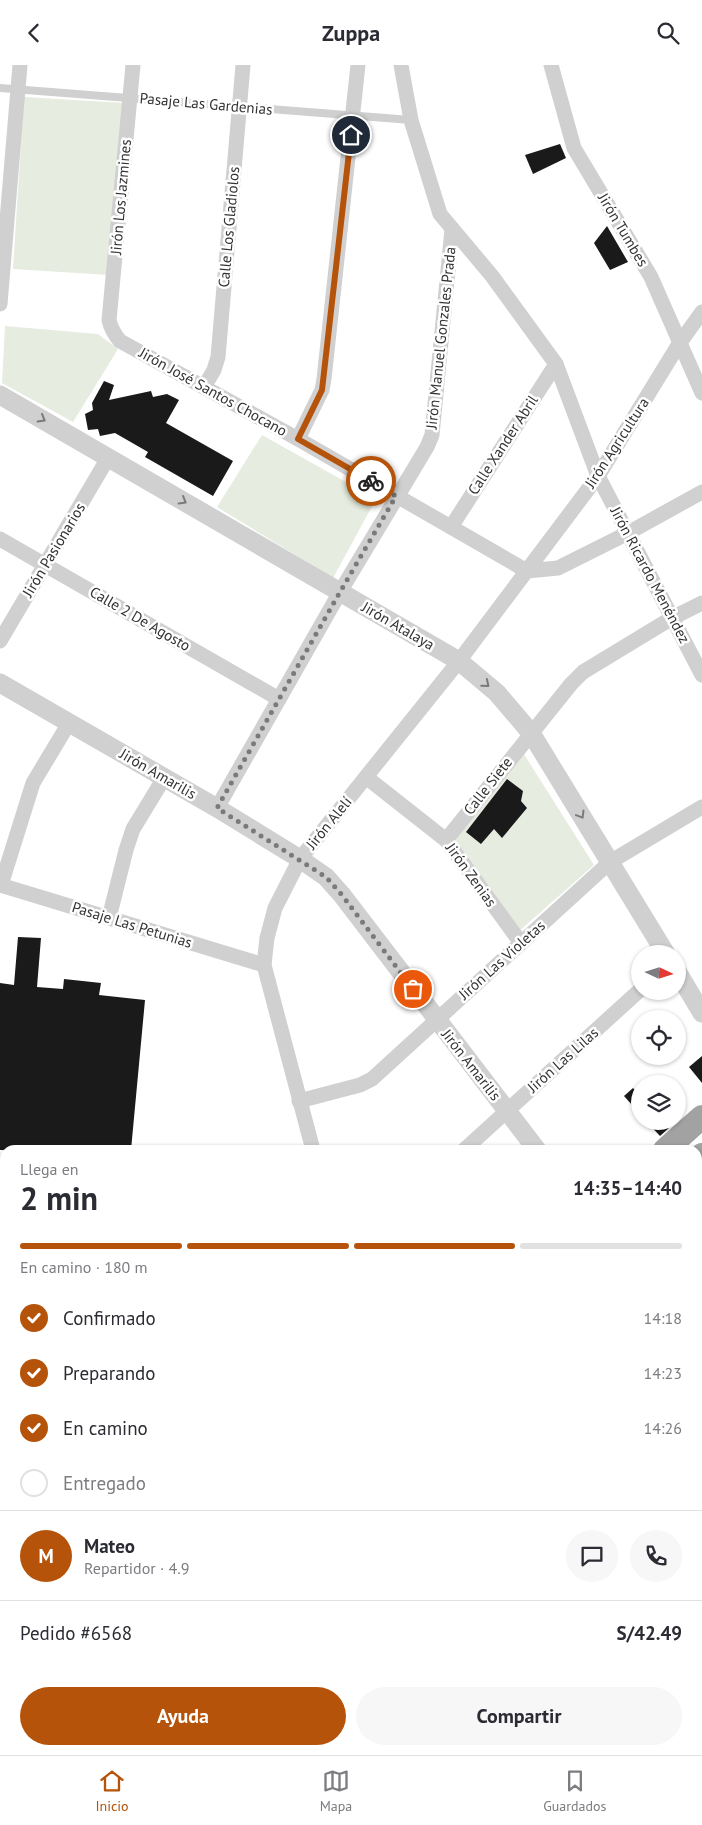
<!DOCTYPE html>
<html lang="es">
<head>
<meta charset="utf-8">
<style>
	body { margin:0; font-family:"PT Sans",sans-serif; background:#f7f7f7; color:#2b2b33; height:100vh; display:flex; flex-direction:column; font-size:19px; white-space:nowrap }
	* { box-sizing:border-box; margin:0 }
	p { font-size:16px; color:#7c7c81 }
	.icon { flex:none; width:28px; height:28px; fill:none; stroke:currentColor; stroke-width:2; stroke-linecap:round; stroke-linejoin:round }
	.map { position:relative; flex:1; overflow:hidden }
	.drawer { position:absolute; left:0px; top:1080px; width:702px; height:610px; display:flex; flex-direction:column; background:#fff; border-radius:15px 15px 0 0; box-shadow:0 1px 4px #0004 }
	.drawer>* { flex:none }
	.needle { width:32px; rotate:94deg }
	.controls { position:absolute; left:631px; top:880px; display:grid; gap:10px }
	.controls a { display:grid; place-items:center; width:55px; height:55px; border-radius:50%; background:#fff; box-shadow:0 1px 4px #0004; font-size:25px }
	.pin { position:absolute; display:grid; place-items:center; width:42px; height:42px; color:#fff; margin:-21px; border:2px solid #fff; border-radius:50%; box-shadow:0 1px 5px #0007 }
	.courier { position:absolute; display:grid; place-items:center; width:50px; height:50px; margin:-25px; border:4px solid #b45309; border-radius:50%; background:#fff; color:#222; box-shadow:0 1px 6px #0007 }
	.overview em { font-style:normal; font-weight:700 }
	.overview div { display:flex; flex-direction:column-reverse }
	.overview { display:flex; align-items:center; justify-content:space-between; height:85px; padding:0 20px }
	h1 { font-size:32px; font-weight:700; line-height:38px }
	.bar { display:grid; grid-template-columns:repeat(4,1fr); gap:8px 5px; align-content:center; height:60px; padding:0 20px }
	.bar i { height:6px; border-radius:4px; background:#e1e1e2 }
	.bar .on { background:#b45309 }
	.bar p { grid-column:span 4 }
	.line { display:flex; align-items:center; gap:12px; padding:0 20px; border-top:1px solid #e1e1e2 }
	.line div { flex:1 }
	.round { display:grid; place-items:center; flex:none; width:52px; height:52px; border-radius:26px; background:#f7f7f7 }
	ol { padding:0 20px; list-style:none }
	li { display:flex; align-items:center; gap:15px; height:55px }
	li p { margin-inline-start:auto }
	li .icon { padding:5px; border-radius:50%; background:#b45309; color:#fff; stroke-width:4 }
	li:last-child { color:#7c7c81 }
	li i { width:28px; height:28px; border:2px solid #e1e1e2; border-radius:50% }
	.action { display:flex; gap:10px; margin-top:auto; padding:10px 20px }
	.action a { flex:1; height:58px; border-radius:30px; background:#b45309; color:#fff; font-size:20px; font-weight:700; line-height:58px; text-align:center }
	.action a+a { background:#f7f7f7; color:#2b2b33 }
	header { display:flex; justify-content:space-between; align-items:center; height:65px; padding:0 20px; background:#fff; font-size:22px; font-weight:700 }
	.dock { display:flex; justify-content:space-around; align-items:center; height:70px; border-top:1px solid #e1e1e2; background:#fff; font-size:14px; color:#7c7c81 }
	.dock a { display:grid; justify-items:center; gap:2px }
	.dock .on { color:#b45309 }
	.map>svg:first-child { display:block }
</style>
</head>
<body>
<header><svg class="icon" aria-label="back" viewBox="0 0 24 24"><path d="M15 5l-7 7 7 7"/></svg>Zuppa<svg class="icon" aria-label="search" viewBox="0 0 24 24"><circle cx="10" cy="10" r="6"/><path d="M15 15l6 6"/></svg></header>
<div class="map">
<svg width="702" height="1690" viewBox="0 0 702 1690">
	<rect width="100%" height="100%" fill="#fff"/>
	<!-- green -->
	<g fill="#e6ecdf">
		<polygon points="24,32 125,38 109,210 13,204"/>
		<polygon points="5,261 98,269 118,284 73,357 2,318"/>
		<polygon points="262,370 376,434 333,513 217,442"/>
		<polygon points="522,686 594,800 518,867 455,774"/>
		<polygon points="698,1339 702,1347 702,1365 698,1368"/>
		<polygon points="702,1606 702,1639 698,1631 698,1608"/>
	</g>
	<!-- building -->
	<g fill="#1a1a1a">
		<polygon points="560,79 566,93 533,109 525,90"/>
		<polygon points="607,161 628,197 610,205 594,178"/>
		<polygon points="104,316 114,320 109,335 151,326 153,332 167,329 179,335 166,358 233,396 213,431 145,392 148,387 115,368 100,371 98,364 88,365 85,349 93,345 92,338"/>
		<polygon points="507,714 523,726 521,736 527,743 502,773 494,764 481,779 466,767"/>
		<polygon points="18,872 41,873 37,922 63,924 64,914 101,918 99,930 145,935 131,1085 0,1085 0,918 14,920"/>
		<polygon points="702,991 702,1018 689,1002"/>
		<polygon points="633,1023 640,1031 640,1049 624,1031"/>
		<polygon points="646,1056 663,1056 669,1063 660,1071"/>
	</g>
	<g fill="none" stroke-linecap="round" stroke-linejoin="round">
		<!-- service -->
		<g stroke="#d0d0d0" stroke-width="8">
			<polyline points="0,23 411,55"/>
			<polyline points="0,1467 5,1464"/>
		</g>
		<!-- minor -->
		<g stroke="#d0d0d0" stroke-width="15">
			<path d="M133,0L109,255C111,264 114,269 120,276L298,374L527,506"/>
			<polyline points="401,0 411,55 440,149 492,211 556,299 598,411 702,610"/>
			<polyline points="551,0 574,83 651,212 702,328"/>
			<polyline points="0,239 20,0"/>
			<polyline points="204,322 214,305 218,292 243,0"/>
			<polyline points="298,374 322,325 324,314 358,0"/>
			<polyline points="451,462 556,299"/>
			<polyline points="0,474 279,634"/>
			<polyline points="527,506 558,503 628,468 702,427"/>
			<polyline points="0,576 108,393"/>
			<polyline points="366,712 446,775 521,878"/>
			<polyline points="217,743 340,527 427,382 432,370 452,164"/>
			<polyline points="446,775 571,619 583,607 672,553 702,538"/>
			<polyline points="0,820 264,900"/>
			<polyline points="1,820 33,718 69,658"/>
			<polyline points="109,853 126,785 133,764 164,713"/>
			<polyline points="299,1036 360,1020 372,1014 610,797 702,742"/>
			<polyline points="313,1085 264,900 267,873 275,843 300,794 459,596 598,411 679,279 702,247"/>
			<polyline points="464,1085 640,925"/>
			<polyline points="698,1129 702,1137"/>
			<polyline points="698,1314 702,1322"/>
			<polyline points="698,1392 702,1390"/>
			<polyline points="698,1494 702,1491"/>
			<polyline points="698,1597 702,1595"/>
			<polyline points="698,1653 702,1661"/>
			<polyline points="83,1685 85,1690"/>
			<polyline points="192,1685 195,1690"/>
			<polyline points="303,1685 306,1690"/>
			<polyline points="585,1685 588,1690"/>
			<polyline points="223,1690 233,1685"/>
		</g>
		<!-- tertiary -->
		<g stroke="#d0d0d0" stroke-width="19">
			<polyline points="0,330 459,596 497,628 531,668 666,889"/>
			<polyline points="0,618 217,743 300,794 326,812 342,830 537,1085"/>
			<polyline points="678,908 702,948"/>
		</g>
		<!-- trunk -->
		<g stroke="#a2a2a2" stroke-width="24">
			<polyline points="665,1085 702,1052"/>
			<polyline points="698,1095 702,1090"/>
			<polyline points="0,1503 5,1500"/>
			<polyline points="0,1548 5,1545"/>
		</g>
	</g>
	<!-- one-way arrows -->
	<defs><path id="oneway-chevron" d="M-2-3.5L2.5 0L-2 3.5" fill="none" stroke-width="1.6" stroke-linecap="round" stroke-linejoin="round" transform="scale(1.25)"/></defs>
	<g stroke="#7a7a7a">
		<use href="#oneway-chevron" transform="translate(42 354) rotate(30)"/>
		<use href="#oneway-chevron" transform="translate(183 436) rotate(30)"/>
		<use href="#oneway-chevron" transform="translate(486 619) rotate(40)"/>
		<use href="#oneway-chevron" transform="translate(581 750) rotate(59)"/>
	</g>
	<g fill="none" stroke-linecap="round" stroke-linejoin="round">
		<!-- done -->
		<polyline stroke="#7a7a7a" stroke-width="5" stroke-dasharray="0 9" points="371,416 396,431 340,527 217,743 326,812 342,830 413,924"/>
		<!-- route -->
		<polyline stroke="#b45309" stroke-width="6" points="351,70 322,325 298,374 371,416"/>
	</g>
	<g text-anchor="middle" stroke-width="5" stroke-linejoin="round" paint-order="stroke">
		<!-- street labels -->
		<g font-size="15" fill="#333" stroke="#fff">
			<text transform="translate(206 39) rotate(5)" y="5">Pasaje Las Gardenias</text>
			<text transform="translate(121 132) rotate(-85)" y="5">Jirón Los Jazmines</text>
			<text transform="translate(229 162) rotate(-85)" y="5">Calle Los Gladiolos</text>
			<text transform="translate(623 165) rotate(59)" y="5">Jirón Tumbes</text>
			<text transform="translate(441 273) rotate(-84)" y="5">Jirón Manuel Gonzales Prada</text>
			<text transform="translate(213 327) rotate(29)" y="5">Jirón José Santos Chocano</text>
			<text transform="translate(617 378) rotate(-57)" y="5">Jirón Agricultura</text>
			<text transform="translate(503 380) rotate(-57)" y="5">Calle Xander Abril</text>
			<text transform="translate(54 485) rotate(-59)" y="5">Jirón Pasionarios</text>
			<text transform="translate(650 510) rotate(62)" y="5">Jirón Ricardo Menéndez</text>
			<text transform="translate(140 554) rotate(30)" y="5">Calle 2 De Agosto</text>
			<text transform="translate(398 561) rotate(30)" y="5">Jirón Atalaya</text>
			<text transform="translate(158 709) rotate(30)" y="5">Jirón Amarilis</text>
			<text transform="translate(488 721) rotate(-52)" y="5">Calle Siete</text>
			<text transform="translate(329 758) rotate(-51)" y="5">Jirón Alelí</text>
			<text transform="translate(471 810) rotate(54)" y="5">Jirón Zenias</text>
			<text transform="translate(132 860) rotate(17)" y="5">Pasaje Las Petunias</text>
			<text transform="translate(502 895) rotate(-42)" y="5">Jirón Las Violetas</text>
			<text transform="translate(563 995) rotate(-42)" y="5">Jirón Las Lilas</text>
			<text transform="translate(471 1000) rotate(52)" y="5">Jirón Amarilis</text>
		</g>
	</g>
</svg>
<div class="controls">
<a><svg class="needle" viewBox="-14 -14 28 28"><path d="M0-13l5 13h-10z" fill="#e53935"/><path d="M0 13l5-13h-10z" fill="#7c7c81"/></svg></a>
<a><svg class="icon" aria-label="locate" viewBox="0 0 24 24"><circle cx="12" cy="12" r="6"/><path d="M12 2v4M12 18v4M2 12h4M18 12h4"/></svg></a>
<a><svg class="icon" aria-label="layers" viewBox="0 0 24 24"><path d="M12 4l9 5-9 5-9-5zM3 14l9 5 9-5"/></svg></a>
</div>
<div class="pin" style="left:413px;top:924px;background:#ea580c"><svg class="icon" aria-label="bag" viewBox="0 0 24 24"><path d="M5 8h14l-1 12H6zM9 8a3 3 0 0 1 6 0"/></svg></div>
<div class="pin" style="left:351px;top:70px;background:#1f2937"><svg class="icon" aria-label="home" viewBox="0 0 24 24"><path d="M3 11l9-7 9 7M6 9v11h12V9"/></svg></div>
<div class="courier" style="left:371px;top:416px"><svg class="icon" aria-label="bike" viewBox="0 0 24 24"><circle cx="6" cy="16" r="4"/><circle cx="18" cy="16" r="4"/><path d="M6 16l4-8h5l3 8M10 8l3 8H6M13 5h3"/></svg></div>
<section class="drawer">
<div class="overview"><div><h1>2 min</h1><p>Llega en</p></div><em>14:35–14:40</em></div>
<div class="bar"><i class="on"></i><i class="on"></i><i class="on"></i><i></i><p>En camino · 180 m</p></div>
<ol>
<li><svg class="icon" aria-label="check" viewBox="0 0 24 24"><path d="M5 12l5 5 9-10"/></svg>Confirmado<p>14:18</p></li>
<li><svg class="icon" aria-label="check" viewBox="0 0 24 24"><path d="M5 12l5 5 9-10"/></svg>Preparando<p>14:23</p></li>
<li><svg class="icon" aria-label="check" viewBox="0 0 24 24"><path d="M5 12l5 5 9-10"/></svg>En camino<p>14:26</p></li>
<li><i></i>Entregado</li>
</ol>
<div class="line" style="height:90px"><b class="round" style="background:#b45309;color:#fff">M</b><div><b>Mateo</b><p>Repartidor · 4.9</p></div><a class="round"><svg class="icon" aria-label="chat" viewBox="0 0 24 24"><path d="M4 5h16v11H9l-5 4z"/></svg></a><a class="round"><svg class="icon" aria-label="phone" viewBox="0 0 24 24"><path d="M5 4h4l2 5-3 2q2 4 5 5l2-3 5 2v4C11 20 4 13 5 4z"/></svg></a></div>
<div class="line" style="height:65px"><div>Pedido #6568</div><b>S/42.49</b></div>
<div class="action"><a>Ayuda</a><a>Compartir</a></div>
</section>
</div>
<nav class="dock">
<a class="on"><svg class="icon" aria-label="home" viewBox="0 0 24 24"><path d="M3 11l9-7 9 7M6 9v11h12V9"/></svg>Inicio</a>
<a><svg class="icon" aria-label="map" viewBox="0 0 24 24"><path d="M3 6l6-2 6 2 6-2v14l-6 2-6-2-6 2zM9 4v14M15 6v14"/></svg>Mapa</a>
<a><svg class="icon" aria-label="saved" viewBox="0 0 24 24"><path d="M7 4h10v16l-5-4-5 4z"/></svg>Guardados</a>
</nav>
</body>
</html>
